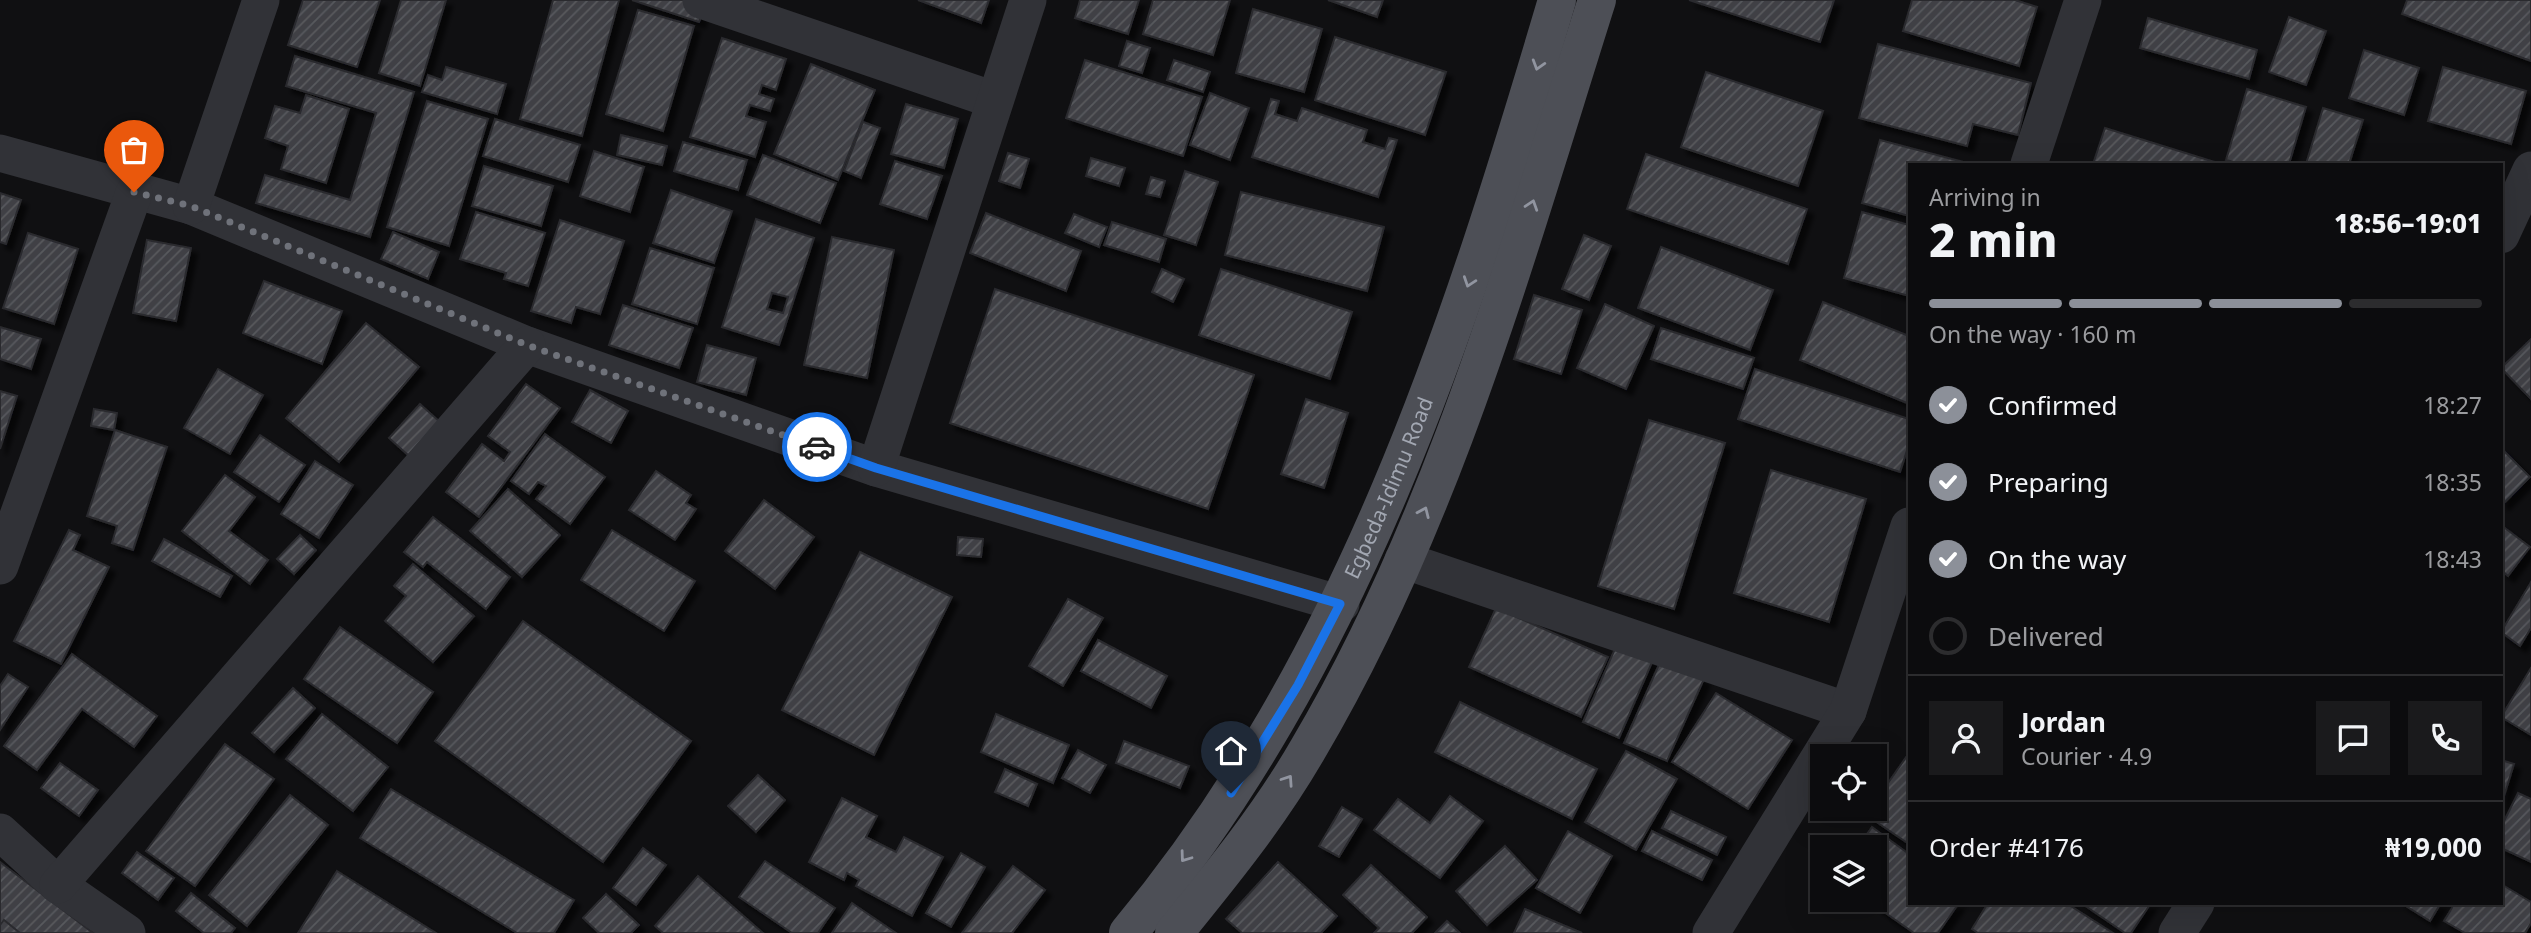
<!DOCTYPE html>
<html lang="en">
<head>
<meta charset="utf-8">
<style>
	body { margin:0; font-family:"Noto Sans",sans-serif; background:#1a1a1c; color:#f1f3f6; height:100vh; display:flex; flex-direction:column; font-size:26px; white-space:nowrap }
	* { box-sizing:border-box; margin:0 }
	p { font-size:23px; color:#9a9b9e }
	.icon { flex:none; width:38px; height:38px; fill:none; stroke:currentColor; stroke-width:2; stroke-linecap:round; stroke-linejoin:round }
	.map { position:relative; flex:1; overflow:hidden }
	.sheet { position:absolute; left:1908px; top:163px; width:595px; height:742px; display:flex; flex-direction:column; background:#0c0c0e; border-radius:0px; box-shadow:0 7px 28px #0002,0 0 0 2px #2c2c2e }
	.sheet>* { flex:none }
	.fabs { position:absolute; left:1810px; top:744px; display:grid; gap:14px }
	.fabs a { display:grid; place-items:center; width:77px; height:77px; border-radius:0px; background:#0c0c0e; box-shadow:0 7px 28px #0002,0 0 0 2px #2c2c2e; font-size:35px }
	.pin { position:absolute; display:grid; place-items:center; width:60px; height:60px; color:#fff; margin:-72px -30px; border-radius:50% 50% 50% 0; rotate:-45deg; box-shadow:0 0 7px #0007 }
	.pin .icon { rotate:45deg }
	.courier { position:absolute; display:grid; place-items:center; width:70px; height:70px; margin:-35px; border:5px solid #1a73e8; border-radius:50%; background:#fff; color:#222; box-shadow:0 2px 9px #0007 }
	.headline em { font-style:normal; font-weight:800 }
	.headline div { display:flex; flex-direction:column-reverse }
	.headline { display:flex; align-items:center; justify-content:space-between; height:119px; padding:0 21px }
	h1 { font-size:46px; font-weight:800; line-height:52px }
	.bar { display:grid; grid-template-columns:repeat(4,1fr); gap:10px 7px; align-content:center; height:84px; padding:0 21px }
	.bar i { height:9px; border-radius:5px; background:#2c2c2e }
	.bar .active { background:#8c9099 }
	.bar p { grid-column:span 4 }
	.line { display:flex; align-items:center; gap:18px; padding:0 21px; border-top:2px solid #2c2c2e }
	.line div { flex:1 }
	.round { display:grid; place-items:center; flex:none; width:74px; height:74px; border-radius:0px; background:#1a1a1c }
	ol { padding:0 21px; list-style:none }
	li { display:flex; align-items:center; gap:21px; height:77px }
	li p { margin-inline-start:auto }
	li .icon { padding:7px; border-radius:50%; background:#8c9099; color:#fff; stroke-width:4 }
	li:last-child { color:#9a9b9e }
	li i { width:38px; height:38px; border:4px solid #2c2c2e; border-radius:50% }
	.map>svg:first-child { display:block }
</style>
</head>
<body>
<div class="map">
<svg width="2531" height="933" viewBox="0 0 2531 933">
	<defs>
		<pattern id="building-hatch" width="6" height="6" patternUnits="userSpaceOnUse" patternTransform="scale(1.75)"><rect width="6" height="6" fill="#3f4045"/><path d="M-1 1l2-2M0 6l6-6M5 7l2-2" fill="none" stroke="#58595d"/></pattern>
		<filter id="shadow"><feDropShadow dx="6" dy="6" stdDeviation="2" flood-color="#0009"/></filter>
	</defs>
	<rect width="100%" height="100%" fill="#101012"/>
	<!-- building -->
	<g fill="url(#building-hatch)" stroke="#2a2a2e" stroke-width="2" fill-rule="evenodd" filter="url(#shadow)">
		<polygon points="303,0 380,0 357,67 288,45"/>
		<polygon points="401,0 446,0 420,86 379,73"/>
		<polygon points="553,0 619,0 582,136 520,119"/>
		<polygon points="632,0 694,0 706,4 699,22"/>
		<polygon points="918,0 989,0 981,23"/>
		<polygon points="1080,0 1139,0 1128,34 1075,18"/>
		<polygon points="1153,0 1230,0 1213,55 1143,34"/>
		<polygon points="1328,0 1383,0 1377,17"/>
		<polygon points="1689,0 1834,0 1820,42"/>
		<polygon points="1912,0 2015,0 2037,7 2019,66 1903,31"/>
		<polygon points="2407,0 2531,0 2531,61 2402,14"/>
		<polygon points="1253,9 1322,29 1304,92 1236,73"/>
		<polygon points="638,10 694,26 663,131 606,114"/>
		<polygon points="2289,17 2326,31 2306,85 2269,72"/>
		<polygon points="2148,18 2257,50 2249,79 2140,48"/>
		<polygon points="1335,37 1446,72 1425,135 1315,100"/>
		<polygon points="722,38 786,59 776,90 762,85 759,94 774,99 770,111 750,105 746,116 766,122 755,157 690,137"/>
		<polygon points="1127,41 1150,48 1142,73 1119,66"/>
		<polygon points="1878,44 2031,83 2018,135 1973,124 1967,146 1859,118"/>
		<polygon points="2364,50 2419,68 2404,115 2349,98"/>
		<polygon points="295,56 414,92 370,237 256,203 265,175 350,200 376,113 286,86"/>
		<polygon points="1085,60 1202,97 1183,156 1066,118"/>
		<polygon points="1174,60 1210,72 1203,92 1167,80"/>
		<polygon points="811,64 875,90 838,180 774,154"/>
		<polygon points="446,67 506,84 497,114 422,92 428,75 442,80"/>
		<polygon points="2443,67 2526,91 2511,144 2428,121"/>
		<polygon points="1706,72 1823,111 1798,186 1681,147"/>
		<polygon points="2247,89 2306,107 2289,164 2241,164 2226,160"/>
		<polygon points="1210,93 1249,108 1230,160 1190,145"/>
		<polygon points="306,95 349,109 326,183 281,169 288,146 265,138 275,106 300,113"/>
		<polygon points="1271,99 1279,101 1275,114 1297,121 1302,108 1367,130 1363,142 1385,149 1389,138 1397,140 1378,197 1252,157"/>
		<polygon points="427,101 488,119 449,246 387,227"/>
		<polygon points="906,104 958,119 944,168 891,154"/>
		<polygon points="2323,108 2363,120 2349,164 2306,164"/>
		<polygon points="495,119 580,145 568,182 483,156"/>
		<polygon points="863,122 880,128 861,178 844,171"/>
		<polygon points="2105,128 2221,164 2093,164"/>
		<polygon points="621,135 667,146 662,165 617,155"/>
		<polygon points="1880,140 1971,164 1909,164 1909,216 1862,203"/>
		<polygon points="683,142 747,160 738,190 674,171"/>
		<polygon points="594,151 644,167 630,212 580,196"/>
		<polygon points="1008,153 1029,159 1020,188 999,181"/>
		<polygon points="1646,154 1807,209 1788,264 1627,209"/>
		<polygon points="763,155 836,183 820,223 747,195"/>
		<polygon points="1091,158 1125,168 1119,186 1086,176"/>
		<polygon points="895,161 942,176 927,219 880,204"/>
		<polygon points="484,166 553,186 541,226 472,206"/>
		<polygon points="1185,171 1218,182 1196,245 1164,235"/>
		<polygon points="1151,177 1165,181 1160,197 1146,194"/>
		<polygon points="671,190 732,211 714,263 653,243"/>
		<polygon points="1241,192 1384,227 1367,291 1225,255"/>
		<polygon points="0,193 21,200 6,244 0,242"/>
		<polygon points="476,212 545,233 528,286 504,279 506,273 460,259"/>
		<polygon points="1862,212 1909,225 1909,296 1844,278"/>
		<polygon points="986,213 1081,251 1066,291 970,253"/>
		<polygon points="1074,214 1107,227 1099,247 1065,233"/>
		<path d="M756,219L814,238L779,345L722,327ZM772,293L788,297L783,313L767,309Z"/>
		<polygon points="560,220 624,241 600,314 576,307 571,323 531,311"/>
		<polygon points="1112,222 1166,239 1159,262 1104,245"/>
		<polygon points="393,232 439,252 428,279 381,259"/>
		<polygon points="28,233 78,249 54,324 3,308"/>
		<polygon points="1584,235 1611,246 1589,300 1562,289"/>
		<polygon points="832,237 894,250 867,378 804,365"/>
		<polygon points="147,240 191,248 176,321 133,313"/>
		<polygon points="1661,247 1773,290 1750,350 1638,308"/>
		<polygon points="650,248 714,268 697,324 632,304"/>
		<polygon points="1162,269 1184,279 1173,302 1152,292"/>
		<polygon points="1221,269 1352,312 1330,379 1199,335"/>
		<polygon points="264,281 342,311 322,364 243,333"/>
		<polygon points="995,289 1254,375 1208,509 950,423"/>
		<polygon points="1534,295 1582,310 1561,374 1514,359"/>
		<polygon points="1823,302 1909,336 1907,403 1800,360"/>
		<polygon points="1605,304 1654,326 1626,389 1577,368"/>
		<polygon points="623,305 693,328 679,368 609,345"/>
		<polygon points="366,323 419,367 339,462 286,418"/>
		<polygon points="0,327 41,339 31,369 0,359"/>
		<polygon points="1661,328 1754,358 1743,389 1651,359"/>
		<polygon points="2531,339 2531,399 2501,368"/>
		<polygon points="707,345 756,358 746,395 697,382"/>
		<polygon points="218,369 263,395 230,454 184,428"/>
		<polygon points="1755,369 1909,419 1909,444 1900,472 1738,419"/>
		<polygon points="526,384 560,408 479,517 446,492 482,444 504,461 510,452 488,436"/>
		<polygon points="590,390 628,411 611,443 572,422"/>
		<polygon points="0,391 17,396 0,449"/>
		<polygon points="1306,399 1348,413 1324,488 1281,474"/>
		<polygon points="420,404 440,422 409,456 389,438"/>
		<polygon points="94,409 117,413 114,430 91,426"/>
		<polygon points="1649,420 1725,443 1674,609 1598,586"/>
		<polygon points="115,430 167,447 133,550 112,543 117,526 87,516"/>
		<polygon points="545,434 605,477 570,524 536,499 546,486 538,482 529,494 511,481"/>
		<polygon points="260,435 305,465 279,502 234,472"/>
		<polygon points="2501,448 2530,477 2503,504 2501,502"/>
		<polygon points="315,461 353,485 319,538 281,514"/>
		<polygon points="1771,470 1866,499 1829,622 1734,593"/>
		<polygon points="656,471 691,495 686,503 696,509 675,540 629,510"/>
		<polygon points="225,475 255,497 229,531 268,560 250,584 182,531"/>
		<polygon points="508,489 560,535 522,577 470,531"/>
		<polygon points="764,500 814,537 775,589 725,551"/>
		<polygon points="433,517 510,577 486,609 427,562 423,567 404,552"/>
		<polygon points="2501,525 2530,547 2508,576 2501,570"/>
		<polygon points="69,530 80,535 73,550 109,567 61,664 14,641"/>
		<polygon points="612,530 695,581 664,631 581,580"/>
		<polygon points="300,535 316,550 294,574 277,559"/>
		<polygon points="958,537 983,539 981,557 957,555"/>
		<polygon points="164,539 232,576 220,597 152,561"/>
		<polygon points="860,552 952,597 874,755 782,710"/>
		<polygon points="413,564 474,616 433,662 385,621 406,596 394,586"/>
		<polygon points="2531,582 2531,628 2520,646 2501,632"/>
		<polygon points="1068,599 1103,618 1063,686 1029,666"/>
		<polygon points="1496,608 1608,657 1581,717 1469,667"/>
		<polygon points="523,621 691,741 603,862 435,741"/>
		<polygon points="340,627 433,692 397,743 304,679"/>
		<polygon points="1098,640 1167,676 1151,708 1081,671"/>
		<polygon points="1617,644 1653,660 1619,738 1583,722"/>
		<polygon points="72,654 157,716 134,747 82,709 37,770 4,746"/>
		<polygon points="1661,660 1704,679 1667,761 1624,743"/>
		<polygon points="2531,668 2531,735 2501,717"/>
		<polygon points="8,674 28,687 0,730 0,686"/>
		<polygon points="293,688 315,708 274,752 252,733"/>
		<polygon points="1716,693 1792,740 1748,809 1672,762"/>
		<polygon points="1460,702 1597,769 1572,819 1435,752"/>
		<polygon points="322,714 388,767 353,811 286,759"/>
		<polygon points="996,714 1069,745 1053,783 981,752"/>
		<polygon points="1124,741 1189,766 1180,788 1116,763"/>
		<polygon points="225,744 274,779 195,886 146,851"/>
		<polygon points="1078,750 1106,765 1090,793 1062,778"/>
		<polygon points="1626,751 1677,779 1636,850 1585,822"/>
		<polygon points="1909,753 1909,844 1866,815 1874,808 1874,803"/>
		<polygon points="2501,760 2514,764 2501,806"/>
		<polygon points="60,763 98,790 79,816 41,788"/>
		<polygon points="1005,769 1037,784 1028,806 995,792"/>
		<polygon points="758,775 785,800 756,832 728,806"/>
		<polygon points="391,789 574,900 554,933 517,933 360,838"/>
		<polygon points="2518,793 2531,799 2531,862 2501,848 2501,827"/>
		<polygon points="290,795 328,825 247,926 209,895"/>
		<polygon points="1450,796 1483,821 1440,878 1374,830 1398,799 1430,823"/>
		<polygon points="842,798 877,816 866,837 896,852 904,837 943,857 912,916 856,886 859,880 847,873 844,880 809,862"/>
		<polygon points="1342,807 1362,819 1339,857 1319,846"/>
		<polygon points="1671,811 1726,837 1717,855 1662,828"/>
		<polygon points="1872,827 1909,854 1909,903 1959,903 1938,933 1914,933 1867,900 1874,900 1874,847 1858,847"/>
		<polygon points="1568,831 1612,856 1580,913 1536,888"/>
		<polygon points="1652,831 1712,860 1702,880 1642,851"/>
		<polygon points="1505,846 1537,880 1487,925 1456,891"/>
		<polygon points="643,848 666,865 636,905 613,888"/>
		<polygon points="137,852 174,878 158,900 122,873"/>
		<polygon points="961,853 985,867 951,927 926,913"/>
		<polygon points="765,861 835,908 818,933 792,933 739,897"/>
		<polygon points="0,862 93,933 12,933 0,923"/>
		<polygon points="1278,862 1337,916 1321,933 1242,933 1226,919"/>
		<polygon points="1371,865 1427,917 1412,933 1374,933 1379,928 1343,895"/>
		<polygon points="1013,866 1045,890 1012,933 962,933"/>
		<polygon points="337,871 436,933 298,933"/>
		<polygon points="698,876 763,933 663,933 655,926"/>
		<polygon points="2501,884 2531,902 2531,923 2525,933 2465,933 2444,921 2455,903 2501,903"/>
		<polygon points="191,893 235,928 231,933 204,933 176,911"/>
		<polygon points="606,894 639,925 631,933 599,933 583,918"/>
		<polygon points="852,903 896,933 832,933"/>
		<polygon points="1988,903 2066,903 2113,933 1978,933 1972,929"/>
		<polygon points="2081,903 2151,903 2131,933 2125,933"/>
		<polygon points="2401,903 2441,903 2430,921"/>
		<polygon points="1525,909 1582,933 1514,933"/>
		<polygon points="4,920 20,933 0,933 0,925"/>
		<polygon points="1447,921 1460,933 1435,933"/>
	</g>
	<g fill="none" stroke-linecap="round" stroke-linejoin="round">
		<!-- street -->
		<g stroke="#313237" stroke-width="37">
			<polyline points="701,0 994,100"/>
			<polyline points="0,153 191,206 527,345 876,468 1341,604"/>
			<polyline points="2029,164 2083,0"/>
			<polyline points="191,206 261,0"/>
			<polyline points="2501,235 2531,170"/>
			<polyline points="876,468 1028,0"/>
			<polyline points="1403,560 1848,711"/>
			<polyline points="0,566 134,193"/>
			<polyline points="0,832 58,885 127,933"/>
			<polyline points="58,885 527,345"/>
			<polyline points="1711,933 1848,711 1909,526"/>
			<polyline points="2177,933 2196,903"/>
		</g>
		<!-- primary -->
		<g stroke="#4d4f56" stroke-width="38">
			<path id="s1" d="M1128,933C1353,663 1459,332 1557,0"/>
			<path d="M1174,933C1222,874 1270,815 1308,749C1445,517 1516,255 1597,0"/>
		</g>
	</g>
	<!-- one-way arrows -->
	<defs><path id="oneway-chevron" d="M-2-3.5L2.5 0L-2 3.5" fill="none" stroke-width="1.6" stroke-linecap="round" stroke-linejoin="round" transform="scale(1.75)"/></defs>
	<g stroke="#9195a0">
		<use href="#oneway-chevron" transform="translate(1538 65) rotate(107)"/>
		<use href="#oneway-chevron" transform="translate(1532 205) rotate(-72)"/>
		<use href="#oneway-chevron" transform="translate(1469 282) rotate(109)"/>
		<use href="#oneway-chevron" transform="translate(1424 512) rotate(-66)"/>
		<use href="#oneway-chevron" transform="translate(1288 780) rotate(-56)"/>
		<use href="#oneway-chevron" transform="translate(1185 857) rotate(126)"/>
	</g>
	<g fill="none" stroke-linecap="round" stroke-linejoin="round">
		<!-- done -->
		<polyline stroke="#6f727a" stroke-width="7" stroke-dasharray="0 12.6" points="134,192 191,206 527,345 817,447"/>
		<!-- route -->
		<polyline stroke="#1a73e8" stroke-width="9" points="817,447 876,468 1340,604 1298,685 1231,793"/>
	</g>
	<g text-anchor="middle" stroke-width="7" stroke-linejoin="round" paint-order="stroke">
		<!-- street labels -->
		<g font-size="21" fill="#a2a7b2" stroke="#0b0b0d">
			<text dy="7" stroke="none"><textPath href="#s1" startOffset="518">Egbeda-Idimu Road</textPath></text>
		</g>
	</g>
</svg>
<div class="fabs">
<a><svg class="icon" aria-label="locate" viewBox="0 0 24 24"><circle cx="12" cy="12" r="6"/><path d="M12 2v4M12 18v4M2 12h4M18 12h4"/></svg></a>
<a><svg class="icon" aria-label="layers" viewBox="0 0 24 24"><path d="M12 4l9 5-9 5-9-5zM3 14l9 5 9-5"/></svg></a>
</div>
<div class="pin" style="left:134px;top:192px;background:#ea580c"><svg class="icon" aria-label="bag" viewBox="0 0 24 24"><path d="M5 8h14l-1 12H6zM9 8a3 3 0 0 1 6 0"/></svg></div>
<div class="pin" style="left:1231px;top:793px;background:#1f2937"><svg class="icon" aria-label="home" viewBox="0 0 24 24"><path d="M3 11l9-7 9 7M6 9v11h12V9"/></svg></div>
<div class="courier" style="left:817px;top:447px"><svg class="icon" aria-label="car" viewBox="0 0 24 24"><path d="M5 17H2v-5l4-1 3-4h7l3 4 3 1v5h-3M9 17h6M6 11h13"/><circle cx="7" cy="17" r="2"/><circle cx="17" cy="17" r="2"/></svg></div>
<section class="sheet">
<div class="headline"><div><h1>2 min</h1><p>Arriving in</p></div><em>18:56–19:01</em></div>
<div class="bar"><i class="active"></i><i class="active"></i><i class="active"></i><i></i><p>On the way · 160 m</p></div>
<ol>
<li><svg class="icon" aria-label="check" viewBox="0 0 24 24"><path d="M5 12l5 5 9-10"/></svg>Confirmed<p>18:27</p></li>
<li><svg class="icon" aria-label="check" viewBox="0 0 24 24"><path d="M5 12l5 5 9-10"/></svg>Preparing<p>18:35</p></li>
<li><svg class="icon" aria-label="check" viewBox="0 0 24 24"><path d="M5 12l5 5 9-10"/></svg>On the way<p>18:43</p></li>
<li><i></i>Delivered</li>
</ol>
<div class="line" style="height:126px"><a class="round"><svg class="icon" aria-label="person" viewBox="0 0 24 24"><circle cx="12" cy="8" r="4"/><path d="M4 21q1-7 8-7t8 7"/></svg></a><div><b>Jordan</b><p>Courier · 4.9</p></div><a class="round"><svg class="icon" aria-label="chat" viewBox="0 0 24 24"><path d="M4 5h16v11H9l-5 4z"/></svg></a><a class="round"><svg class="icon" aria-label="phone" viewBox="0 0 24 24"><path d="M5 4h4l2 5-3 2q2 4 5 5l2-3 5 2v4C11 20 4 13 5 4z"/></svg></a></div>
<div class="line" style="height:91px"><div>Order #4176</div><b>₦19,000</b></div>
</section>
</div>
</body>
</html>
